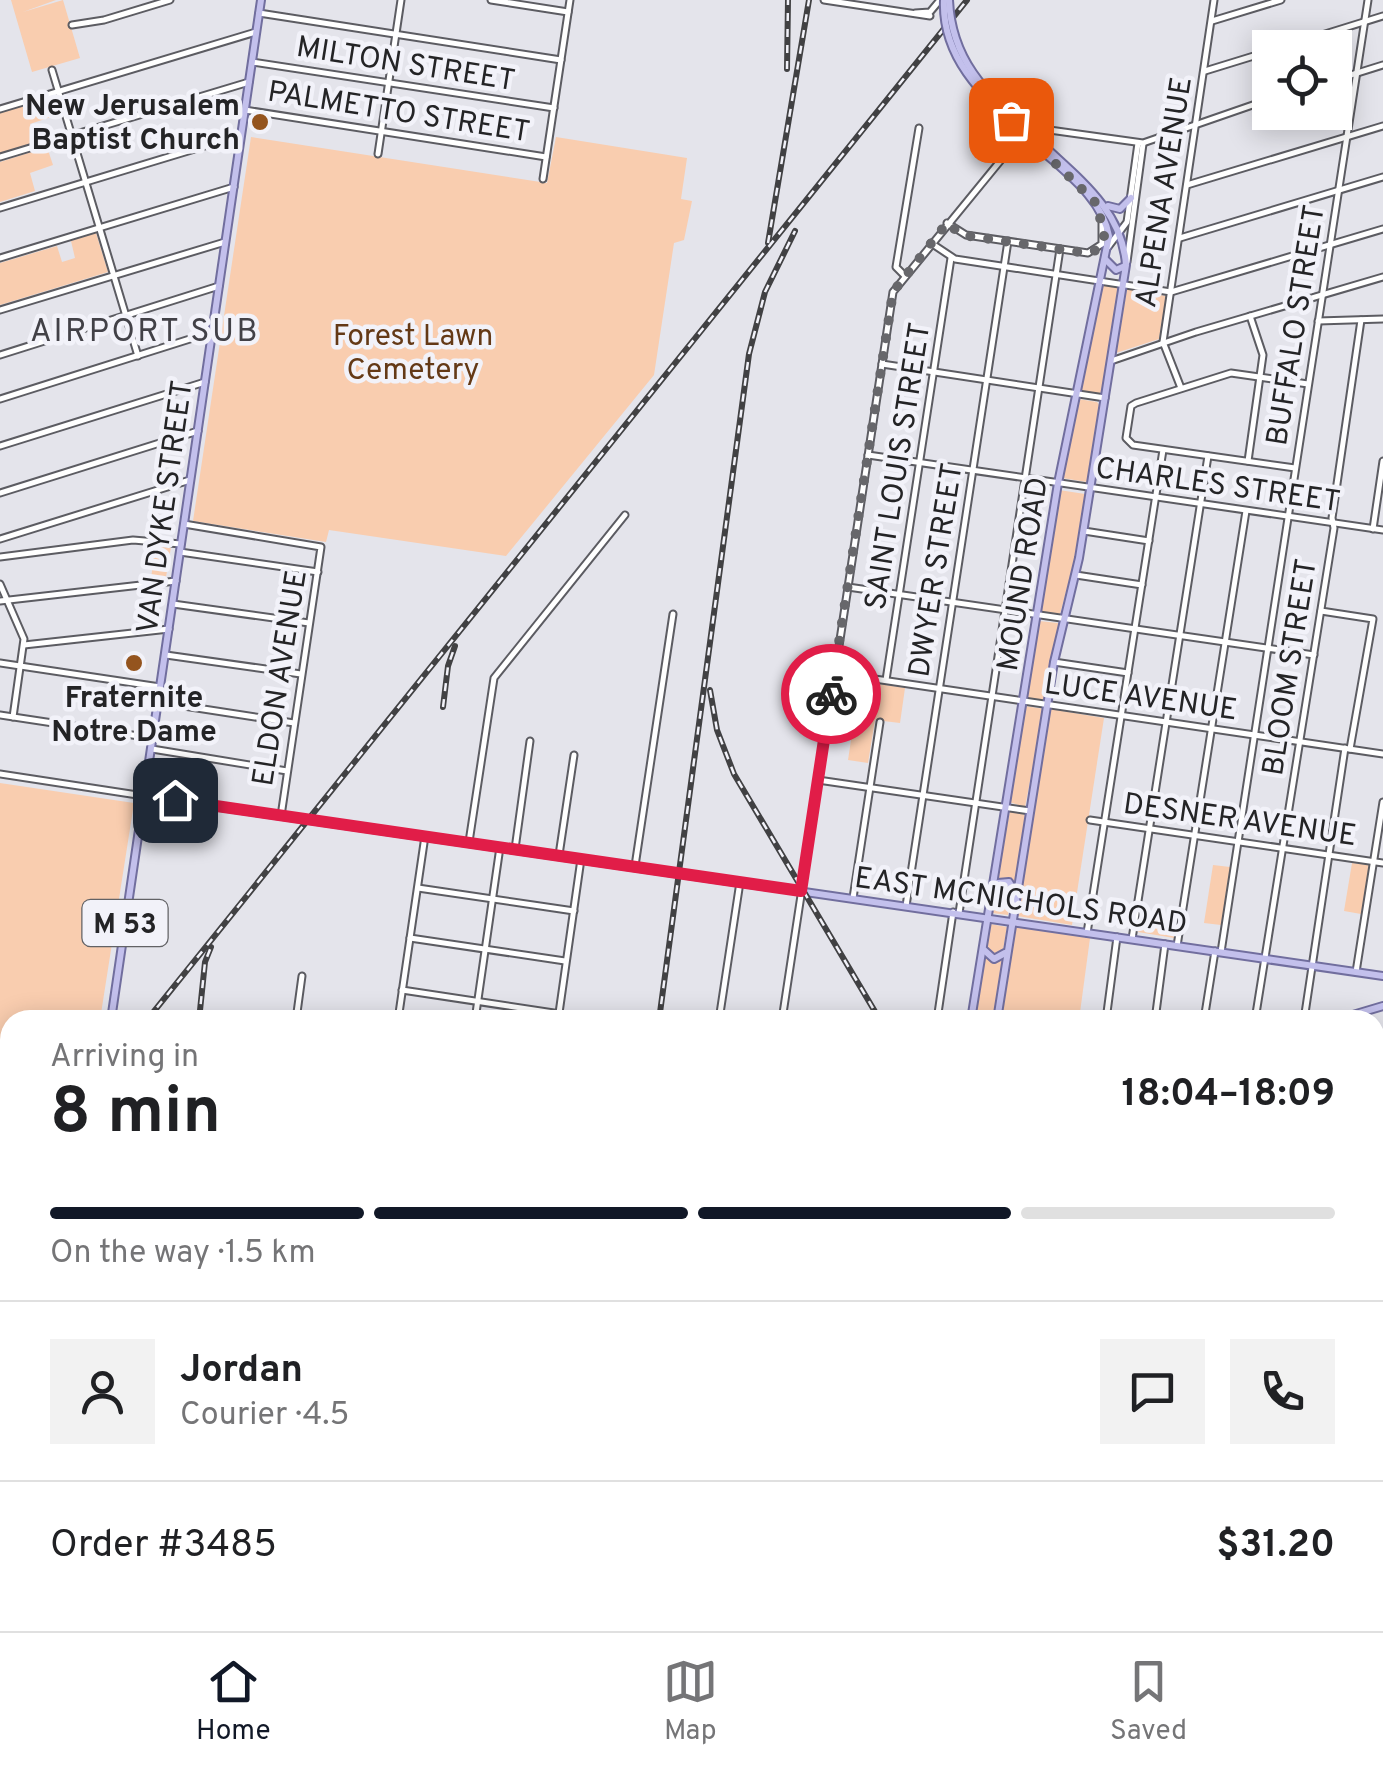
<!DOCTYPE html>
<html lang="en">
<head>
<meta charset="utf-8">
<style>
	body { margin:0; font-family:Overpass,sans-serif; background:#f2f2f2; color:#202124; height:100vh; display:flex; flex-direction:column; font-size:38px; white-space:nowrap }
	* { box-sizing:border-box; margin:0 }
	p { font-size:32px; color:#757577 }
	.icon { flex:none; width:55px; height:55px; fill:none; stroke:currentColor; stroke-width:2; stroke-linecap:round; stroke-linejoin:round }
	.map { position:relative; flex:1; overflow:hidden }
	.details { position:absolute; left:0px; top:1010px; width:1385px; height:622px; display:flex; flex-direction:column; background:#fff; border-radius:30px 30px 0 0; box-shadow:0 5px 25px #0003 }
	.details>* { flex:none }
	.controls { position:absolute; left:1252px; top:30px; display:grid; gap:20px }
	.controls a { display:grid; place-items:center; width:100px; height:100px; border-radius:0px; background:#fff; box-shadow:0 5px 25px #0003; font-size:50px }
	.pin { position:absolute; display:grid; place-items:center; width:85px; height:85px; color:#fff; margin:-42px; border-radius:20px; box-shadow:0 5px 15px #0006 }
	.courier { position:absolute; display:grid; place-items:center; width:100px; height:100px; margin:-50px; border:8px solid #e11d48; border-radius:50%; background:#fff; color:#222; box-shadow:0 2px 12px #0007 }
	.overview em { font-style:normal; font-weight:700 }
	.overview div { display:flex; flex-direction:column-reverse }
	.overview { display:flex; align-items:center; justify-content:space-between; height:170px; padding:0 50px }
	h1 { font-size:65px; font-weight:700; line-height:75px }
	.bar { display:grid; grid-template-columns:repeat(4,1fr); gap:15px 10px; align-content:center; height:120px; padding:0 50px }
	.bar i { height:12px; border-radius:8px; background:#e0e0e0 }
	.bar .active { background:#111827 }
	.bar p { grid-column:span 4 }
	.line { display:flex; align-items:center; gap:25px; padding:0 50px; border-top:2px solid #e0e0e0 }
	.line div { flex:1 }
	.round { display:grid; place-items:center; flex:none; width:105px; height:105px; border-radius:0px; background:#f2f2f2 }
	.dock { display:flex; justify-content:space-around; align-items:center; height:140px; border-top:2px solid #e0e0e0; background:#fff; font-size:28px; color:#757577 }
	.dock a { display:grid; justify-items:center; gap:5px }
	.dock .active { color:#111827 }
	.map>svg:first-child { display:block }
</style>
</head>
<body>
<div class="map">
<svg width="1383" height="1631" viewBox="0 0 1383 1631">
	<rect width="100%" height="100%" fill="#e4e4eb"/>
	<!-- green -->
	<g fill="#f9cdaf">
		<polygon points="11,0 56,0 23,12 63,0 80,58 32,72"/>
		<polygon points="55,97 60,114 30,124 35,142 0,153 0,113"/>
		<polygon points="251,137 547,183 556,137 687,158 681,199 692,201 684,240 674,243 654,375 506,556 329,530 326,542 193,521"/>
		<polygon points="47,147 53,165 30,173 35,191 0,202 0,162"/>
		<polygon points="96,233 108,272 0,305 0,263 57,246 62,262 75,258 71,241"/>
		<polygon points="1103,285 1117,287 1118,296 1103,390 1099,394 1080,390"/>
		<polygon points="1127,289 1166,296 1159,339 1116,353"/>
		<polygon points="1078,399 1097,402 1100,406 1087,482 1062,478"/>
		<polygon points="1059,490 1085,494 1074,562 1060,614 1040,611"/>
		<polygon points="155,546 171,547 166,577 151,579"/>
		<polygon points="1039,621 1058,623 1059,626 1045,700 1027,698"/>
		<polygon points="860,681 905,688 900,723 875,720 868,763 848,760"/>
		<polygon points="1025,706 1044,709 1025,807 1009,802"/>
		<polygon points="1050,709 1104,718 1072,925 1017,916"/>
		<polygon points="0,783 134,803 100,1020 10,1020 10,1173 0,1186"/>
		<polygon points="1010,811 1025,815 1015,881 1004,878 996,881"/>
		<polygon points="1352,863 1369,865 1361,914 1344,911"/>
		<polygon points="1213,865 1230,867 1221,925 1204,923"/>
		<polygon points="1007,883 1012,891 1008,915 992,913 995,888"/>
		<polygon points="1140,917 1176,922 1174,938 1138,932"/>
		<polygon points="990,924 1007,927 1003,950 997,956 986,951"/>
		<polygon points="1015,927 1090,938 1079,1020 1000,1020"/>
		<polygon points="985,957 1004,961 994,1020 973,1020"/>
	</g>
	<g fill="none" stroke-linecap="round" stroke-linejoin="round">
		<!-- minor casing -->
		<g stroke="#5c5c62" stroke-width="9">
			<g id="minor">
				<polyline points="491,0 568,12"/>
				<polyline points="824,0 930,16"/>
				<polyline points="259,13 561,60"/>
				<polyline points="915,13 930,12 940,0"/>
				<polyline points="1212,21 1281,0"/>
				<polyline points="72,25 104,20 170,0"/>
				<polyline points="1280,48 1383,16"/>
				<polyline points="252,62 554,108"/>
				<polyline points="52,70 138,356"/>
				<polyline points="1205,71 1270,51"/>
				<polyline points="1335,80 1383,65"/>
				<polyline points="0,109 256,32"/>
				<polyline points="245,110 546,157"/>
				<polyline points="378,154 401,0"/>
				<polyline points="0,157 249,82"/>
				<polyline points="543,179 570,0"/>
				<polyline points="1187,185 1383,126"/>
				<polyline points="0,208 241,135"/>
				<polyline points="947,223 966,235 1088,253 1102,244 1102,222"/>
				<polyline points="1180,238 1383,177"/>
				<polyline points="931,243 955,259 1171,292 1383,229"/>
				<polyline points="1108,247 1127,222 1138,143"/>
				<polyline points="0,258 234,187"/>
				<polyline points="1127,262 1143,144"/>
				<polyline points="904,275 896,267 919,128"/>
				<polyline points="0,310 225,242"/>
				<polyline points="1318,321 1383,319"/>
				<polyline points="0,355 219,286"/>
				<polyline points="1111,361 1196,332 1383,277"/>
				<polyline points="882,364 1105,398"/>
				<polyline points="1181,388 1163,342 1214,0"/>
				<polyline points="0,399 212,332"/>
				<polyline points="0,446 205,382"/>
				<polyline points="868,455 1383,530"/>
				<polyline points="1248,461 1263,355 1250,316"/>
				<polyline points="1295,468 1133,445 1126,438 1131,406 1136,403 1231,373 1308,384"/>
				<polyline points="0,493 198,431"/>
				<polyline points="184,524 321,547 281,816"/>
				<polyline points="1373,529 1383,461"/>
				<polyline points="1084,531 1149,541"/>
				<polyline points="0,539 190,480"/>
				<polyline points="180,552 318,572"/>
				<polyline points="0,557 133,540 181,544"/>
				<polyline points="1076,575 1142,585"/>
				<polyline points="0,584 24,639 13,717"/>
				<polyline points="848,587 1314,655"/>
				<polyline points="0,601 176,581"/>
				<polyline points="173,604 309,623"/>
				<polyline points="1321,611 1373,619 1350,749"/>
				<polyline points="24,645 169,629"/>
				<polyline points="166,655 301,674"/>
				<polyline points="1054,662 1128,673"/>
				<polyline points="0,663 160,687"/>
				<polyline points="834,673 1383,754"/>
				<polyline points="886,680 951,258"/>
				<polyline points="158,702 294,723"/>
				<polyline points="0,715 152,738"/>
				<polyline points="152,749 287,771"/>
				<polyline points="0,774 144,796"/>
				<polyline points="818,780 1030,811"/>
				<polyline points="1090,820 1383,863"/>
				<polyline points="469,842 494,678 625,515"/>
				<polyline points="515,849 530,741"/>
				<polyline points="559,855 574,755"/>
				<polyline points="635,866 673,614"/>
				<polyline points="418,888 574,911"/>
				<polyline points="853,898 880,722"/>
				<polyline points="906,906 1008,241"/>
				<polyline points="959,913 1060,249"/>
				<polyline points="1087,933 1163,450"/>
				<polyline points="410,938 565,961"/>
				<polyline points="1132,939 1208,456"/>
				<polyline points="1177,946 1246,511"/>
				<polyline points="1221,952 1368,0"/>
				<polyline points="1356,972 1383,802"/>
				<polyline points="402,990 587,1018"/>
				<polyline points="275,1019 285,1020"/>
				<polyline points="296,1020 302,976"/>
				<polyline points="398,1020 425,836"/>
				<polyline points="475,1020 500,847"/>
				<polyline points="558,1020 581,859"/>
				<polyline points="719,1020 740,882"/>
				<polyline points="782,1020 893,292 1028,127 1143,143 1270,99"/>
				<polyline points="937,1020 953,912"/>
				<polyline points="1106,1020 1117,937"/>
				<polyline points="1155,1020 1165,944"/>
				<polyline points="1204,1020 1215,951"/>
				<polyline points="1255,1020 1334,528 1332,518 1361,320"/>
				<polyline points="1304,1020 1345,748"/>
				<polyline points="1375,1153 1383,1104"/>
				<polyline points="0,1247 10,1249"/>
				<polyline points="0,1301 10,1302"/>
				<polyline points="0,1348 10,1350"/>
				<polyline points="0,1397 10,1399"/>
				<polyline points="1375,1422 1383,1424"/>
				<polyline points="0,1445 10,1447"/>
				<polyline points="1375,1487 1383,1432"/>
				<polyline points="0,1488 10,1490"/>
				<polyline points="0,1533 10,1535"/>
				<polyline points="1375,1535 1383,1536"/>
				<polyline points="0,1579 10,1580"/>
				<polyline points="63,1622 120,1631"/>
				<polyline points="430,1622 470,1628"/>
				<polyline points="1204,1622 1263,1631"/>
				<polyline points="0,1623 21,1626"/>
				<polyline points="171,1631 173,1622"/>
				<polyline points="251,1631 252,1622"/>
				<polyline points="307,1631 308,1622"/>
				<polyline points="361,1631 362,1622"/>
				<polyline points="413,1631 415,1622"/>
				<polyline points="642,1631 643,1622"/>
				<polyline points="695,1631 696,1622"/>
				<polyline points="757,1631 758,1622"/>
				<polyline points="818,1631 819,1622"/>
				<polyline points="868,1631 869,1622"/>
				<polyline points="970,1631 971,1622"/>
				<polyline points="1020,1631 1021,1622"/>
				<polyline points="1069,1631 1070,1622"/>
				<polyline points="1118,1631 1119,1622"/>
				<polyline points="1167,1631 1168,1622"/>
				<polyline points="1307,1631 1309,1622"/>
				<polyline points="1354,1631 1355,1622"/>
			</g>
		</g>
		<!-- major casing -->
		<g stroke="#716e9e" stroke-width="10">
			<g id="major">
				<polyline points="1108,206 1120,209 1131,198"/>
				<polyline points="1105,259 1116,270 1125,266"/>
				<polyline points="144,796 1383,976"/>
				<polyline points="994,888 998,883 1009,882 1016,894"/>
				<polyline points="984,950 994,959 1005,953"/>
				<polyline points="111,1020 261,0"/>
				<path d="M971,1020L1058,483L1109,236C1102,198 1066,173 1039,148"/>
				<path d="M997,1020L1054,662L1079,558L1126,265C1122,210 1079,179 1042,144"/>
				<polyline points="1336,1020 1383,1006"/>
				<polyline points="21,1631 22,1622"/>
				<polyline points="898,1631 899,1622"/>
				<polyline points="917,1631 919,1622"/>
			</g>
		</g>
		<!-- minor -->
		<use href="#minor" stroke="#fff" stroke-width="5"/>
		<!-- major -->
		<use href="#major" stroke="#c3c0ec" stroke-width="6"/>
		<!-- rail casing -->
		<g stroke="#414143" stroke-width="6">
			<g id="rail">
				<polyline points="787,69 788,0"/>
				<polyline points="768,243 809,0"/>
				<polyline points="710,690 717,730 734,774 880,1020"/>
				<polyline points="443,707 448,666 455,646"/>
				<polyline points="147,1020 967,0"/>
				<polyline points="199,1020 205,962 211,947"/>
				<polyline points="659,1020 749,354 765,292 795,231"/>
				<polyline points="0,1200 10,1188"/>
				<polyline points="1375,1206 1383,1207"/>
				<polyline points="575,1631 576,1622"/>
			</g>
		</g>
		<!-- rail -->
		<use href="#rail" stroke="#f2f2f9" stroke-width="2.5" stroke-dasharray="8" stroke-linecap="butt"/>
		<!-- major-bridge casing -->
		<g stroke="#716e9e" stroke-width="10" stroke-linecap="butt">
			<g id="major-bridge">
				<path d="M944,0C941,66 996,106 1039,148"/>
				<path d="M949,0C952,69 996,100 1042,144"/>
			</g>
		</g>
		<!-- major-bridge -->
		<use href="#major-bridge" stroke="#c3c0ec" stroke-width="6"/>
	</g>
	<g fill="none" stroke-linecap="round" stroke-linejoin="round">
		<!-- done -->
		<polyline stroke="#67676b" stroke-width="10" stroke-dasharray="0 18" points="831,694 893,292 947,223 962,235 1086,253 1097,250 1104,236 1097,204 1011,120"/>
		<!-- route -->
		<polyline stroke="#e11d48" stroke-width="12" points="175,800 801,891 831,694"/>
	</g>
	<!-- markers -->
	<g fill="#94541e" stroke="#f2f2f9" stroke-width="4">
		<circle cx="260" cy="122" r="10"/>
		<circle cx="134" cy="663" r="10"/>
	</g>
	<g text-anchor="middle" stroke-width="9" stroke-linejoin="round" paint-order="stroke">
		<!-- shield labels -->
		<rect fill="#f2f2f9" stroke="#626265" stroke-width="2.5" x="82.5" y="900" width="85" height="46" rx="8"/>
		<g font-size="28" font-weight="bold" fill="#242426">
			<text x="125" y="933">M 53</text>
		</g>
		<!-- street labels -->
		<g font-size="30" fill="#242426" stroke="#f2f2f9">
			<text transform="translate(406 63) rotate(9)" y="10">MILTON STREET</text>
			<text transform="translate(399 111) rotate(9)" y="10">PALMETTO STREET</text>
			<text transform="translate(1163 192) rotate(-81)" y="10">ALPENA AVENUE</text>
			<text transform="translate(1295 325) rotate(-81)" y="10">BUFFALO STREET</text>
			<text transform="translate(897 466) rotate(-81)" y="10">SAINT LOUIS STREET</text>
			<text transform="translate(1218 484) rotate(8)" y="10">CHARLES STREET</text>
			<text transform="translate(164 507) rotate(-82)" y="10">VAN DYKE STREET</text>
			<text transform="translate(935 570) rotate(-81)" y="10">DWYER STREET</text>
			<text transform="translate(1022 574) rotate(-81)" y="10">MOUND ROAD</text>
			<text transform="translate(1289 667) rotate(-81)" y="10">BLOOM STREET</text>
			<text transform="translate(279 678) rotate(-81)" y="10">ELDON AVENUE</text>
			<text transform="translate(1141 696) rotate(8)" y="10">LUCE AVENUE</text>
			<text transform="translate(1240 819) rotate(8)" y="10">DESNER AVENUE</text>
			<text transform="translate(1021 900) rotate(8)" y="10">EAST MCNICHOLS ROAD</text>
		</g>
		<!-- poi labels -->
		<g font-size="30" font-weight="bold" fill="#242426" stroke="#f2f2f9" text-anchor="end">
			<text x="240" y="115">New Jerusalem<tspan x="240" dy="34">Baptist Church</tspan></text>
			<text x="134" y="707" text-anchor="middle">Fraternite<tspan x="134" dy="34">Notre Dame</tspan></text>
		</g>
		<!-- park labels -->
		<g font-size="30" fill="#643916" stroke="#f2f2f9">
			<text x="413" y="345">Forest Lawn<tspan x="413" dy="34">Cemetery</tspan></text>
		</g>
		<!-- neighbourhood labels -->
		<g font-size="32" letter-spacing="2.5" fill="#424147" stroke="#f2f2f9">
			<text x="145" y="341">AIRPORT SUB</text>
		</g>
	</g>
</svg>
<div class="controls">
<a><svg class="icon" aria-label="locate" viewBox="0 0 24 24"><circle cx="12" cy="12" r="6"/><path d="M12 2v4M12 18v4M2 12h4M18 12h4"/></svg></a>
</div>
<div class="pin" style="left:1011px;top:120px;background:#ea580c"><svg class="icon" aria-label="bag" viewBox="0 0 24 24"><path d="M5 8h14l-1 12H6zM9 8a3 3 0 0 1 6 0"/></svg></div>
<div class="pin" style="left:175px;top:800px;background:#1f2937"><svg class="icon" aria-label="home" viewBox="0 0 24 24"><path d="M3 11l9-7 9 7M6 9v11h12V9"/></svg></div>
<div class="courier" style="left:831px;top:694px"><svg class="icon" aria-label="bike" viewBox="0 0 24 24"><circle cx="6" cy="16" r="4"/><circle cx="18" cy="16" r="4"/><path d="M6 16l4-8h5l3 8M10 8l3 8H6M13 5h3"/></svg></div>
<section class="details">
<div class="overview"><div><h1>8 min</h1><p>Arriving in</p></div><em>18:04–18:09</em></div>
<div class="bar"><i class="active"></i><i class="active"></i><i class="active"></i><i></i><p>On the way · 1.5 km</p></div>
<div class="line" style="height:180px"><a class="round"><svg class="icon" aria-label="person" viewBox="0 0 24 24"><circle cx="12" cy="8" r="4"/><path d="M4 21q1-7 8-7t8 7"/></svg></a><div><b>Jordan</b><p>Courier · 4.5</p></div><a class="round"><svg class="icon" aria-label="chat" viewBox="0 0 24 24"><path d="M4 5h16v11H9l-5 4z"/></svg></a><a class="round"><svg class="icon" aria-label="phone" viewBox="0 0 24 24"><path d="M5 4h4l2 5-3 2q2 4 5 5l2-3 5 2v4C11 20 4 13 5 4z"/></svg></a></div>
<div class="line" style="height:130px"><div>Order #3485</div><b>$31.20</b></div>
</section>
</div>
<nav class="dock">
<a class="active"><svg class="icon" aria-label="home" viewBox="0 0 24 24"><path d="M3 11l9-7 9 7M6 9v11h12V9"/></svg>Home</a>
<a><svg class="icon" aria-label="map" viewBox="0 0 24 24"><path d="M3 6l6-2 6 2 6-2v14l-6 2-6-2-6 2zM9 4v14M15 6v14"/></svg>Map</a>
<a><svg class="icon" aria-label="saved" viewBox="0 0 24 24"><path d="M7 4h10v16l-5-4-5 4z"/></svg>Saved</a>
</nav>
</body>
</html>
